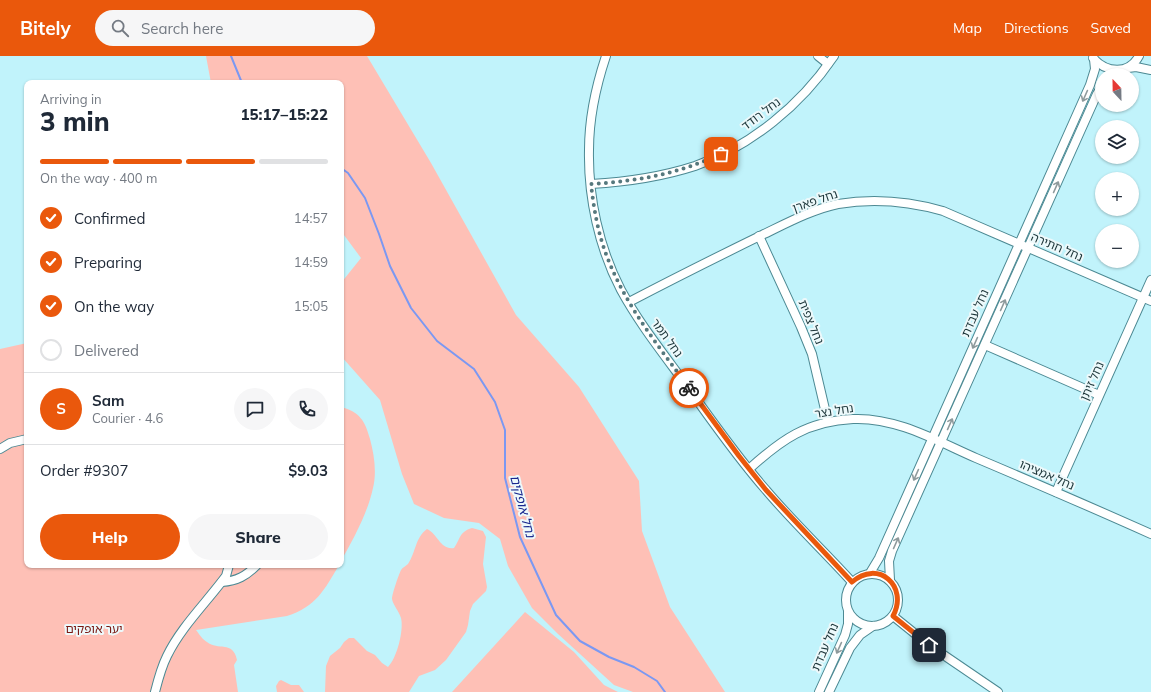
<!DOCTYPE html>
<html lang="en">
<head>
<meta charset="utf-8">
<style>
	body { margin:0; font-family:Mulish,"Noto Sans Hebrew",sans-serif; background:#f6f6f7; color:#1f2937; height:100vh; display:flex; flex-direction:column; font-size:15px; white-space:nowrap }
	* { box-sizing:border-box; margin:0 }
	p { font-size:13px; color:#747a83 }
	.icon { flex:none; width:22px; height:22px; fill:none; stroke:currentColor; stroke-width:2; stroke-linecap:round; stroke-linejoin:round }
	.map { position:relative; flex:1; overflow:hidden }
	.panel { position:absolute; left:24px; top:24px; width:320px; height:488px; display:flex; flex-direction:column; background:#fff; border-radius:8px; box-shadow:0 1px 3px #0004 }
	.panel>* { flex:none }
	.needle { width:26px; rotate:338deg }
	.fabs { position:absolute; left:1095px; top:12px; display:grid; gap:8px }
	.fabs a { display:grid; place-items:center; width:44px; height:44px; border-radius:50%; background:#fff; box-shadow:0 1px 3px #0004; font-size:20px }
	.pin { position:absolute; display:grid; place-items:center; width:34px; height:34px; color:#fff; margin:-17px; border-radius:8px; box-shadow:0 2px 6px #0006 }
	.courier { position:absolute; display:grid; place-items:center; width:40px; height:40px; margin:-20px; border:3px solid #ea580c; border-radius:50%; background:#fff; color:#222; box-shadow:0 1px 5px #0007 }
	.overview em { font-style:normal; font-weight:800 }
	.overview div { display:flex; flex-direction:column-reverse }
	.overview { display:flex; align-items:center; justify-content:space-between; height:68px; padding:0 16px }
	h1 { font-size:26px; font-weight:800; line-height:30px }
	.bar { display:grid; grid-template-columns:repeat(4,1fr); gap:6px 4px; align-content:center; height:48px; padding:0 16px }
	.bar i { height:5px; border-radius:3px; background:#e0e1e3 }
	.bar .on { background:#ea580c }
	.bar p { grid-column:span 4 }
	.line { display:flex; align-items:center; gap:10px; padding:0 16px; border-top:1px solid #e0e1e3 }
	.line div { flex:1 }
	.round { display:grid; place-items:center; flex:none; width:42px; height:42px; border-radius:21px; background:#f6f6f7 }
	ol { padding:0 16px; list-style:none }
	li { display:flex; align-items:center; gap:12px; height:44px }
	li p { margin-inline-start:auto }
	li .icon { padding:4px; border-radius:50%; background:#ea580c; color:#fff; stroke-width:4 }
	li:last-child { color:#747a83 }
	li i { width:22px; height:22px; border:2px solid #e0e1e3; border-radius:50% }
	.cta { display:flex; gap:8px; margin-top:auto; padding:8px 16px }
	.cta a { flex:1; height:46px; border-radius:24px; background:#ea580c; color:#fff; font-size:16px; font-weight:800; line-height:46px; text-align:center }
	.cta a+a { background:#f6f6f7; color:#1f2937 }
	header { display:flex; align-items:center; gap:24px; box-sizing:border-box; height:56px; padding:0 20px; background:#ea580c; color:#fff }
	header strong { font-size:19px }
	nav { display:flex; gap:22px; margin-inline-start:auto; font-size:14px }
	.search { width:280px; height:36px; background:#f6f6f7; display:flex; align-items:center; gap:10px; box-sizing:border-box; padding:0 14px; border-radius:22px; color:#747a83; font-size:15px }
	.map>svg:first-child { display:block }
</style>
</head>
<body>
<header>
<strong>Bitely</strong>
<div class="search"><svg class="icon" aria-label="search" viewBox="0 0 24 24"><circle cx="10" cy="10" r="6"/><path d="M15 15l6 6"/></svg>Search here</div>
<nav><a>Map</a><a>Directions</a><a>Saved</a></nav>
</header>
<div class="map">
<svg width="1151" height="636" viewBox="0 0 1151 636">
	<rect width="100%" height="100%" fill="#c1f3fb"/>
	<!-- green -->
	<g fill="#fec0b6">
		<polygon points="206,0 367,0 431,107 516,259 579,331 639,425 642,475 670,551 725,636 633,636 614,629 558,578 532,552 508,510 500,483 479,467 444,462 414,448 402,418 380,344 341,300 341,227 361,202 341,175 341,27 211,27"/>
		<path d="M27,287V509H339C325,533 316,551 287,560L196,574C199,578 203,584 207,586C218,595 233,584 237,604L234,609L238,636H0V293Z"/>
		<path d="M341,351C360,356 365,365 370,383C374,398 377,416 373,432C368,456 353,484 341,505Z"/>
		<path d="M472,472L483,475L486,481L483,508L487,531L486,535L473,548L470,555L468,569L466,576L446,604L435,614L419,620L409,636H325L326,610L330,600L340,592L344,586L349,582H354L367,595L375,599L382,607L388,611C397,602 404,574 401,562C399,555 393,549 392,543C392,538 399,518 401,514C403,511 406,510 408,508C416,496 415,482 427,473C438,478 440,494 454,492C461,482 459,476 472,472Z"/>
		<polygon points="525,556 574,596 604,629 618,636 452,636"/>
		<polygon points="281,624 291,629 299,629 304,636 277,636 276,630 279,625"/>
	</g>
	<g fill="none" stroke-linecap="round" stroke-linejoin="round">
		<!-- stream -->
		<g stroke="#7b98f2" stroke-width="2">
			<polyline points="231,0 242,27"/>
			<polyline points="341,112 348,117 365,142 379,178 390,210 411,252 437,285 474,313 495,346 505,374 505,422 520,481 556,559 580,585 609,601 634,611 657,625 665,636"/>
		</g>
		<!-- minor casing -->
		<g stroke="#4c8993" stroke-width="10">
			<g id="minor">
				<path d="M606,0C596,30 589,62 589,94C588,141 599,192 621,234C639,267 662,296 684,326C710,362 736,400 766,434C793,466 824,495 852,526"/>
				<polyline points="818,0 828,8"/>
				<path d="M1093,2C1106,17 1129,19 1139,0"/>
				<polyline points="1128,12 1136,11 1151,14"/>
				<path d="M591,128C626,126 661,121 695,110C751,90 801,49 834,0"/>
				<polyline points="759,180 801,271 812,298 828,366"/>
				<path d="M629,246C673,223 717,201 762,179C785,168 813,153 838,148C874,142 908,145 943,155L1151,245"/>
				<polyline points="985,289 1099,339"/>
				<polyline points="0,393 10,387 27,383"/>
				<path d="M749,413C781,384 807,365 853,363C896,361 937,385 976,402C1035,427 1093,452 1151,478"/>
				<polyline points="1056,436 1151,224"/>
				<polyline points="870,517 879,502 1090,29 1095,13 1094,3"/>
				<circle cx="872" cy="544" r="26"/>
				<polyline points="890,524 889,505 892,495 1097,38 1102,30"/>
				<path d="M222,526C237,525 246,520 257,509"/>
				<polyline points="893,560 929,589 998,636"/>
				<path d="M155,636C158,624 161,612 167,600C181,571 206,547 226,520L229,509"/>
				<polyline points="819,636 845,579 848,568 848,556"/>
				<polyline points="829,636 850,592 860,579 873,570"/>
			</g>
		</g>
		<!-- minor -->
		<use href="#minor" stroke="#fff" stroke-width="8"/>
	</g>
	<!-- one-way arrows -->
	<defs><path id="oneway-shaft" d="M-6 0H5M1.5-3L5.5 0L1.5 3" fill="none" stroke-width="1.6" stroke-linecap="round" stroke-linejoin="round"/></defs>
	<g stroke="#8e9a9c">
		<use href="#oneway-shaft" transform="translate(1085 40) rotate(114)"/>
		<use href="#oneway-shaft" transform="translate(1056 131) rotate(-66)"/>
		<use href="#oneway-shaft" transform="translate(1003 249) rotate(-66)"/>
		<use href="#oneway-shaft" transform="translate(975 287) rotate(114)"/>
		<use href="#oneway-shaft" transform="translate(950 368) rotate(-66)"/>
		<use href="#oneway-shaft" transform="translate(916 419) rotate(114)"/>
		<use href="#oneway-shaft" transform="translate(896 487) rotate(-66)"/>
		<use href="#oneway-shaft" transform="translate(839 592) rotate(114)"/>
	</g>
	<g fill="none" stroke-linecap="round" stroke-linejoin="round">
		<!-- done -->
		<path stroke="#56787d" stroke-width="4" stroke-dasharray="0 7.2" d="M689,332C660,292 629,254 610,208C599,183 594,155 591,128C639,125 677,118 721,98"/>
		<!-- route -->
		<path stroke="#ea580c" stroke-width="5" d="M689,332L739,400L766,434L852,526C878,503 909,530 893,560L929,589"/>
	</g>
	<g text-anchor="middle" stroke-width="4" stroke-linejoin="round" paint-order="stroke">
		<!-- street labels -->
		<g font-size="12" fill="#1c3539" stroke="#edf9fb">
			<text transform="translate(761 58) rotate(-37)" y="4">נחל רודד</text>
			<text transform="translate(815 145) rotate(-19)" y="4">נחל פארן</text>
			<text transform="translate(1057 191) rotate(23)" y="4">נחל חתירה</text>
			<text transform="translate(975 257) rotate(-66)" y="4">נחל עבדת</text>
			<text transform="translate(811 266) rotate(67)" y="4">נחל צפית</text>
			<text transform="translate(667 282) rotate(54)" y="4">נחל תמר</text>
			<text transform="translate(1092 325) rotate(-66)" y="4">נחל זיתן</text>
			<text transform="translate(834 355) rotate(-9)" y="4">נחל נצר</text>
			<text transform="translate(1047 419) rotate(23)" y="4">נחל אמציהו</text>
			<text transform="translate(825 591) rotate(-67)" y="4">נחל עבדת</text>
		</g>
		<!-- park labels -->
		<g font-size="12" fill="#791812" stroke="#edf9fb">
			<text x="94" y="577">יער אופקים</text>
		</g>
		<!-- water labels -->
		<g font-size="13" font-style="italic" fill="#1a288e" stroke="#edf9fb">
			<text transform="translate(523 450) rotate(75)" y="5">נחל אופקים</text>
		</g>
	</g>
</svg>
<div class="fabs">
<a><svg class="needle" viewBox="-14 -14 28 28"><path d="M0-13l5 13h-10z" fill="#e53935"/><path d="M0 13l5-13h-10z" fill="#747a83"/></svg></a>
<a><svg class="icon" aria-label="layers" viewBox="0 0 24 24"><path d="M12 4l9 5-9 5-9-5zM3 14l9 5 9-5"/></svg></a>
<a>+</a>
<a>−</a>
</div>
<div class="pin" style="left:721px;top:98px;background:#ea580c"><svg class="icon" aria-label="bag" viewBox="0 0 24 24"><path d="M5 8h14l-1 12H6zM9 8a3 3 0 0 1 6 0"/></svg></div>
<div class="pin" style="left:929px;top:589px;background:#1f2937"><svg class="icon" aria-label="home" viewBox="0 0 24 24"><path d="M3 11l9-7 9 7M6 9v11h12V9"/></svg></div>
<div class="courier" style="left:689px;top:332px"><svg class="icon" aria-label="bike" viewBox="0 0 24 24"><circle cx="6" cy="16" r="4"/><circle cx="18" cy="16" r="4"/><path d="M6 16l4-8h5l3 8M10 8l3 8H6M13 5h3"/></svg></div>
<section class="panel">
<div class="overview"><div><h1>3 min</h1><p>Arriving in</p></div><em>15:17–15:22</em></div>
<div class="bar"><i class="on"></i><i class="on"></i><i class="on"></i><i></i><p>On the way · 400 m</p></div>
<ol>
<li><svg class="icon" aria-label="check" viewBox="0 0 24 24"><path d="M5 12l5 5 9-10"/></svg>Confirmed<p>14:57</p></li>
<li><svg class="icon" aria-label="check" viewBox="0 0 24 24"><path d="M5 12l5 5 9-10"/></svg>Preparing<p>14:59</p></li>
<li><svg class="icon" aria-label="check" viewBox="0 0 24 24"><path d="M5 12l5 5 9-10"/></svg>On the way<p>15:05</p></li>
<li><i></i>Delivered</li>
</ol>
<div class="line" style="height:72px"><b class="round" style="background:#ea580c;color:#fff">S</b><div><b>Sam</b><p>Courier · 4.6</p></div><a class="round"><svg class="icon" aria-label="chat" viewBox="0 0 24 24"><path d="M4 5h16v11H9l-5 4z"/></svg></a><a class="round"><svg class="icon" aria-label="phone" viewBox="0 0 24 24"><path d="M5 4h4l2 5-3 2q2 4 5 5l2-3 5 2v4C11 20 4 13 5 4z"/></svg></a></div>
<div class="line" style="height:52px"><div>Order #9307</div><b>$9.03</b></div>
<div class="cta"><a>Help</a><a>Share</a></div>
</section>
</div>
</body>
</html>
